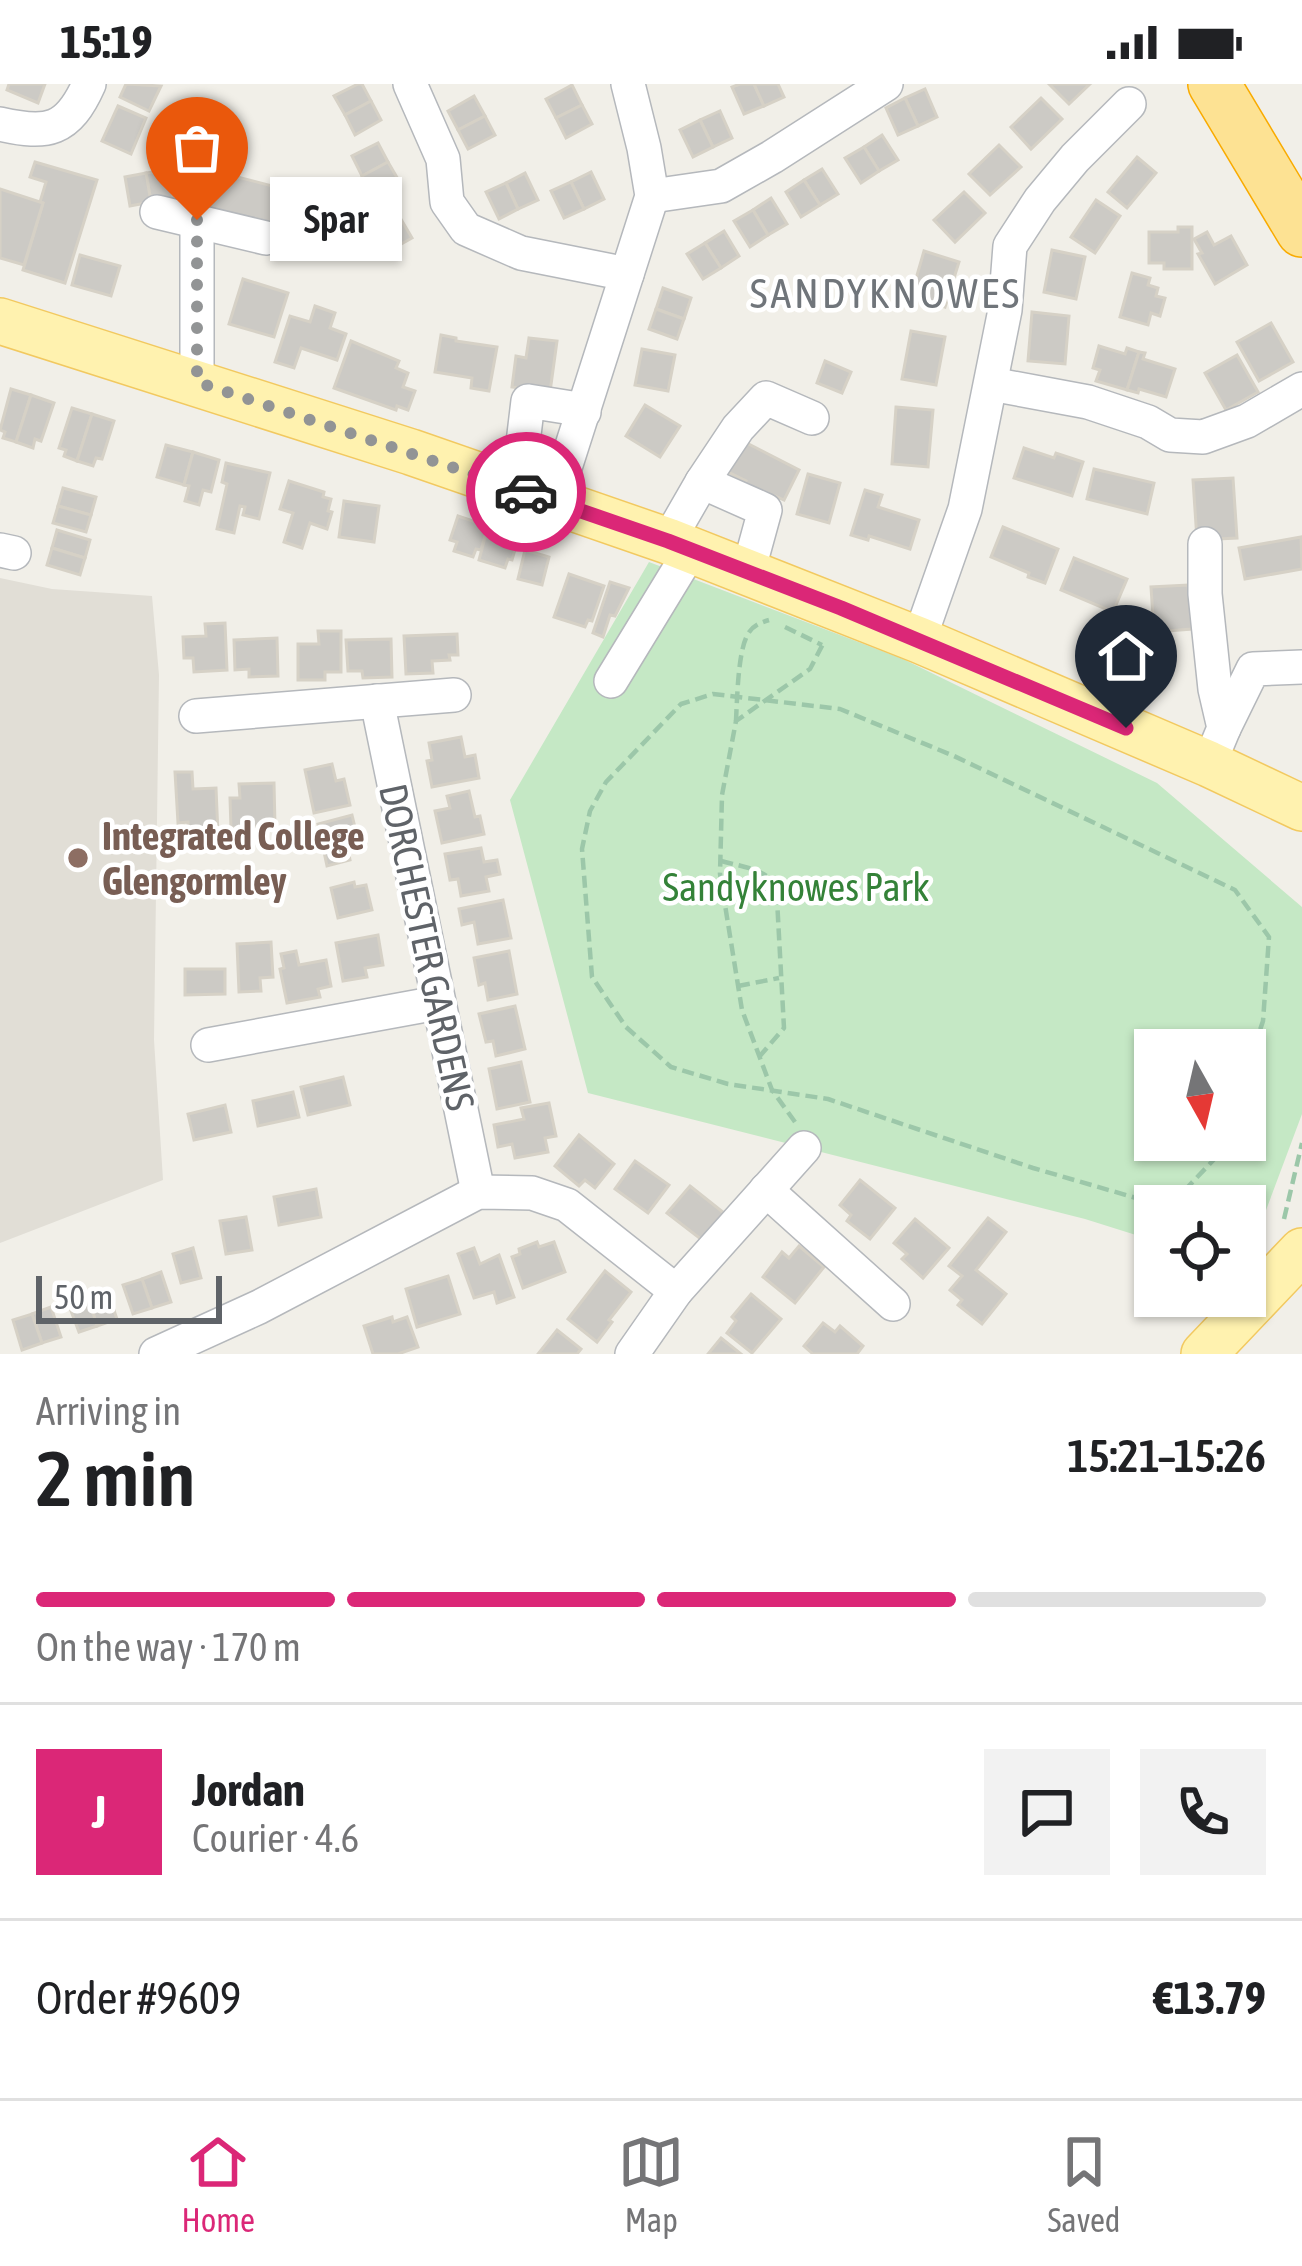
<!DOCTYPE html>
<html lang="en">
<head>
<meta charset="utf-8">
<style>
	body { margin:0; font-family:"Asap Condensed",sans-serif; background:#f2f2f2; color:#202124; height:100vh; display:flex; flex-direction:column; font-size:45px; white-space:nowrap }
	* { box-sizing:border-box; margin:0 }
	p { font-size:39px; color:#757577 }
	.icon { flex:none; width:66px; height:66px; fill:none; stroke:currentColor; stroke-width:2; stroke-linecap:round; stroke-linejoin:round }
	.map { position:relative; height:1270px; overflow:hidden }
	.panel { display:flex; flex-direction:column; background:#fff; flex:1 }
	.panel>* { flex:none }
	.needle { width:78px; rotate:172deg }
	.fabs { position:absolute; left:1134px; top:945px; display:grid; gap:24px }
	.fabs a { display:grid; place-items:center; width:132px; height:132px; border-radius:0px; background:#fff; box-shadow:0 3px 9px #0004; font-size:60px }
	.scale { position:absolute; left:36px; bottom:30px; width:186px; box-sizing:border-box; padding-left:12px; border:6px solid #5f6368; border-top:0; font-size:33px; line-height:42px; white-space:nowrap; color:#5f6368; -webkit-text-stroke:9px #fff; paint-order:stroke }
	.pin { position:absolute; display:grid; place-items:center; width:102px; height:102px; color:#fff; margin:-123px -51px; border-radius:50% 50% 50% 0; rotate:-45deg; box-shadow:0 0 12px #0007 }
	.pin .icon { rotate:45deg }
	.courier { position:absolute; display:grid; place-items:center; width:120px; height:120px; margin:-60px; border:9px solid #db2777; border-radius:50%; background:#fff; color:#222; box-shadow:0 3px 15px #0007 }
	.bubble { position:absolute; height:84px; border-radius:0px; background:#fff; box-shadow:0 3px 9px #0004; font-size:39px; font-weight:600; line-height:84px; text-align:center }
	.headline em { font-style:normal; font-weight:600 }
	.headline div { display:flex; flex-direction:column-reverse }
	.headline { display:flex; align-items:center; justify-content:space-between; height:204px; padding:0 36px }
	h1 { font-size:78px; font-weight:600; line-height:90px }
	.bar { display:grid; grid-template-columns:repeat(4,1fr); gap:18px 12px; align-content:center; height:144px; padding:0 36px }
	.bar i { height:15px; border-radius:9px; background:#e0e0e0 }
	.bar .selected { background:#db2777 }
	.bar p { grid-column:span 4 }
	.line { display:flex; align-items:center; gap:30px; padding:0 36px; border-top:3px solid #e0e0e0 }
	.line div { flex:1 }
	.round { display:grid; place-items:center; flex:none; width:126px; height:126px; border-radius:0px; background:#f2f2f2 }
	.status { display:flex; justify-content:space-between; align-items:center; height:84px; padding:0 60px; background:#fff; direction:ltr }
	.status svg { height:33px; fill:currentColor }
	.menu { display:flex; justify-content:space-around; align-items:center; height:168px; border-top:3px solid #e0e0e0; background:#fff; font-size:33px; color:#757577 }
	.menu a { display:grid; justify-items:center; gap:6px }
	.menu .selected { color:#db2777 }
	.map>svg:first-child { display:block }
</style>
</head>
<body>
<div class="status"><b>15:19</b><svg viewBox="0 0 49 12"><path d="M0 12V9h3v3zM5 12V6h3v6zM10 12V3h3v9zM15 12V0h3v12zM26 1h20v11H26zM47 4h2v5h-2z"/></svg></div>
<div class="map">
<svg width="1302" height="1270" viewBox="0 0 1302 1270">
	<rect width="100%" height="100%" fill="#f1efe8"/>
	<!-- education -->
	<polygon fill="#e1ded6" points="0,494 52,505 152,512 159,591 154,956 163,1096 0,1159"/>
	<!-- green -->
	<path fill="#c5e8c5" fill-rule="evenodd" d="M649,478L903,575L1157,699L1302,823V1030L1265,1129L1245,1149V1122H1155V1157L1085,1135L588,1009L510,716ZM1155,966H1245V1056H1155Z"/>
	<!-- building -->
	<g fill="#cccac5" stroke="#d6d1c6" stroke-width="3">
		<polygon points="9,0 45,0 38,19 7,6"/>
		<polygon points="126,0 161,2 149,27 120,13"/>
		<polygon points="358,0 362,0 371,17 345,31 334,12"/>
		<polygon points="740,0 754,0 764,22 744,30 732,3"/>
		<polygon points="754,0 778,0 784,13 764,22"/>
		<polygon points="1049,0 1090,0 1069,20"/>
		<polygon points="572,1 582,21 556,34 546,15"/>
		<polygon points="925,5 937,33 918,42 905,14"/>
		<polygon points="474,12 485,32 458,46 448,27"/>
		<polygon points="905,14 918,42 898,51 886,24"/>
		<polygon points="1041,14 1062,35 1031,65 1011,43"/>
		<polygon points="371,17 381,36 355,51 345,31"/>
		<polygon points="582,21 592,40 566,54 556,34"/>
		<polygon points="118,22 146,34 131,70 102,57"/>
		<polygon points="720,27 732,54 713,63 700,36"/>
		<polygon points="485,32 495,51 468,65 458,46"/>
		<polygon points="700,36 713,63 693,73 680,46"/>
		<polygon points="882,51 898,76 879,87 864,63"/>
		<polygon points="378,59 388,78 362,92 352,72"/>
		<polygon points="999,61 1021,83 990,111 969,90"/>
		<polygon points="864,63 879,87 861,99 845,74"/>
		<polygon points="1137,73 1156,89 1127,124 1108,108"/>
		<polygon points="35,78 97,96 65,199 23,186 43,119 40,118 46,98 30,93"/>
		<polygon points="388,78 399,97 372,111 362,92"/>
		<polygon points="822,85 838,110 820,121 804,96"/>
		<polygon points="168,86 173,115 151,118 146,89"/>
		<polygon points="214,87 280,104 269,145 203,127"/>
		<polygon points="591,88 604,115 584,125 571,98"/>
		<polygon points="146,89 151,118 130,122 125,93"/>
		<polygon points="525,89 538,116 518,125 506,99"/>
		<polygon points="804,96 820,121 801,133 786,108"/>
		<polygon points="571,98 584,125 564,134 551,107"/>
		<polygon points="506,99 518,125 499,135 486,108"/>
		<polygon points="0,105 43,119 24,181 0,174"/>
		<polygon points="964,108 985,129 955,158 934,136"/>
		<polygon points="771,114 787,140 768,151 753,126"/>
		<polygon points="1096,116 1120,132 1095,169 1071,153"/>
		<polygon points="392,120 412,154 394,164 374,130"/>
		<polygon points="753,126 768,151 750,163 734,137"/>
		<polygon points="1178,143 1192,143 1192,185 1164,185 1164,179 1149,179 1149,148 1178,148"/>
		<polygon points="724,147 739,172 721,184 705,159"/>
		<polygon points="1207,148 1214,161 1231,152 1247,181 1215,200 1198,170 1202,169 1194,155"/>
		<polygon points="705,159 721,184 703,195 687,170"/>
		<polygon points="1052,166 1085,173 1076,215 1044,208"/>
		<polygon points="924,167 959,178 945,223 911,212"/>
		<polygon points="80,171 120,182 111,212 72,201"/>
		<polygon points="1132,189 1150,194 1148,201 1158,204 1156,212 1165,214 1160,232 1151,229 1148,241 1120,233"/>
		<polygon points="243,195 288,209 274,253 229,240"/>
		<polygon points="663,204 691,214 684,235 656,225"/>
		<polygon points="315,222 335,229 330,244 346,250 337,276 301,264 294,284 275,278 290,232 310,238"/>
		<polygon points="656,225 684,235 677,255 649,245"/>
		<polygon points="1032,228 1069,232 1065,280 1028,277"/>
		<polygon points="1271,239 1293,278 1259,297 1237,258"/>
		<polygon points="911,247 945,253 936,301 902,295"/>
		<polygon points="441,251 456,254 456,257 497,263 489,307 471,304 472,294 435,288"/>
		<polygon points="529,254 557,257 550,308 512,303 516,272 526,274"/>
		<polygon points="351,257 399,277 396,284 408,289 403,303 415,307 408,326 397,322 396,326 334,304"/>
		<polygon points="1099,262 1125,270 1127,264 1139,268 1127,306 1096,297 1100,286 1093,284"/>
		<polygon points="642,265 675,271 668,307 635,301"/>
		<polygon points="1139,268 1145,269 1143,275 1175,285 1166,313 1139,305 1138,309 1127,306"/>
		<polygon points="1237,271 1258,308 1226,326 1205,289"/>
		<polygon points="825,277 851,288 842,309 817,299"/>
		<polygon points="11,305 31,311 16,358 3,354 5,348 0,346"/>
		<polygon points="31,311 54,319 41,357 35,355 33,364 16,358"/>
		<polygon points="645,321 680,342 660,373 626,352"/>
		<polygon points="896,323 933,326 928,383 892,380"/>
		<polygon points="72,324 92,330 77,377 64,372 66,366 59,364"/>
		<polygon points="92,330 114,337 102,375 96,374 93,382 77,377"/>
		<polygon points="737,354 799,386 784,416 775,412 772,419 742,404 746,397 722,385"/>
		<polygon points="166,361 193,368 184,401 157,393"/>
		<polygon points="1024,364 1054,374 1056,369 1083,378 1072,412 1014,394"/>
		<polygon points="193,368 219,376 211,408 203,406 199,421 185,417 189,402 184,401"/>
		<polygon points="226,379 270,389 259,435 243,431 245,423 240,422 234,449 217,445 227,400 222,398"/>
		<polygon points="1094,385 1154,399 1147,430 1087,415"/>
		<polygon points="808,390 840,399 829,439 797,430"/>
		<polygon points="1233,394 1237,454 1197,456 1193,396"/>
		<polygon points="289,397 324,408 323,413 331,415 328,427 332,428 327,445 310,439 302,464 284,458 293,429 280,425"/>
		<polygon points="63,404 96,413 91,431 58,422"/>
		<polygon points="865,406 882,411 878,423 919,436 910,465 869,452 868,456 851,451"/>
		<polygon points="344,417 379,422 374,458 339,453"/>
		<polygon points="58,422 91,431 86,448 53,439"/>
		<polygon points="458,432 488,442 481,466 476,465 473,473 454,467 457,458 450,456"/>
		<polygon points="488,442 519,452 512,476 508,475 505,484 479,476"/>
		<polygon points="1003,443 1058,465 1045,499 1028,493 1029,489 991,473"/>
		<polygon points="57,446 90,456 85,474 52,464"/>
		<polygon points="1301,453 1302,485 1245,495 1239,464"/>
		<polygon points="52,464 85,474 80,491 47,481"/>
		<polygon points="525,466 549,473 542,501 518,495"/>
		<polygon points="1074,474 1127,495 1113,528 1061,506"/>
		<polygon points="569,490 604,502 592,537 588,536 585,543 554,533"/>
		<polygon points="610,498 629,504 615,532 610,531 603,553 593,549"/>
		<polygon points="1188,501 1192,545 1154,548 1151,503"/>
		<polygon points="225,539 227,586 194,588 193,574 184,574 183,553 206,552 205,540"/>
		<polygon points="318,547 341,547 341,588 325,588 325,596 298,596 298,560 319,560"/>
		<polygon points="457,550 458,571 449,571 450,576 432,577 433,589 406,590 404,552"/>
		<polygon points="277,554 278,592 249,593 249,585 235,586 234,556"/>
		<polygon points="391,555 392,593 363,594 362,587 348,587 346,556"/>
		<polygon points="461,653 465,673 475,671 479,694 432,703 427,677 432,676 429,659"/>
		<polygon points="332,680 336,697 344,695 350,721 314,729 305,686"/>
		<polygon points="175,688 192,688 193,705 216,704 218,750 188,752 188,738 178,739"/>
		<polygon points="274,699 275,742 231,744 230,714 240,714 239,700"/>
		<polygon points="469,707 475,733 480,732 484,750 442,759 435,727 450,724 447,712"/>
		<polygon points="352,731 360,764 348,766 350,776 327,782 318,740"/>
		<polygon points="481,764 484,778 497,776 500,790 486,793 489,807 461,812 458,795 450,796 445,770"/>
		<polygon points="354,798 355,803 366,801 372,826 338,834 331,804"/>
		<polygon points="503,816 511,854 478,860 474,838 462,841 459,825"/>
		<polygon points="378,851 383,881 365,884 367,893 343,897 336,859"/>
		<polygon points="271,858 273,893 260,894 261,907 239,908 237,860"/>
		<polygon points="296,867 299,881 326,876 331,902 318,905 320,913 287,919 280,885 284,884 281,870"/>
		<polygon points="509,867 517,910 488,916 485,899 479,901 474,874"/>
		<polygon points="185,885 225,885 225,910 185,911"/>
		<polygon points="515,922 525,965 496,972 493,957 486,958 479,930"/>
		<polygon points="521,978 530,1018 497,1025 489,985"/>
		<polygon points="343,993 350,1021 308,1031 301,1003"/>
		<polygon points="293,1008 299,1033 258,1042 253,1017"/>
		<polygon points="549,1019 556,1052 545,1054 548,1068 515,1074 512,1060 498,1063 494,1041 524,1035 521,1024"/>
		<polygon points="225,1021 231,1048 194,1056 188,1030"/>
		<polygon points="579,1051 614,1080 595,1104 585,1096 579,1102 555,1082"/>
		<polygon points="635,1077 669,1101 648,1129 615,1105"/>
		<polygon points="860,1096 895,1124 870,1155 847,1137 851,1131 840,1121"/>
		<polygon points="690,1102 724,1129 702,1156 667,1129"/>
		<polygon points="316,1105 321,1133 279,1141 274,1113"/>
		<polygon points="246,1133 252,1166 226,1170 220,1137"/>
		<polygon points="988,1134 1006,1148 976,1186 1006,1210 982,1240 958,1221 962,1216 950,1206 962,1192 949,1182"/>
		<polygon points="915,1135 949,1164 923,1194 902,1175 907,1170 894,1159"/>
		<polygon points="537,1158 539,1163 554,1158 565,1188 523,1204 512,1173 520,1170 519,1165"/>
		<polygon points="799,1162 824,1183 795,1219 763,1193 782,1168 789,1174"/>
		<polygon points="193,1164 201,1194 181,1199 173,1170"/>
		<polygon points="474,1164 480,1180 499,1171 514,1213 497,1219 494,1208 474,1214 458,1170"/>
		<polygon points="605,1187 631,1208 609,1236 612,1238 597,1258 568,1235"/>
		<polygon points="161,1188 171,1218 152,1224 142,1195"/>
		<polygon points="448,1192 460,1230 417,1243 406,1205"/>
		<polygon points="142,1195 152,1224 133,1230 123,1201"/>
		<polygon points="107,1206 117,1235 97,1242 88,1212"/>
		<polygon points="751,1210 781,1235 752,1269 727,1249 736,1237 732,1233"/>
		<polygon points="88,1212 97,1242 79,1248 68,1219"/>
		<polygon points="51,1223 61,1253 42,1259 32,1230"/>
		<polygon points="32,1230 42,1259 22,1266 13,1236"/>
		<polygon points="392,1233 393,1238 407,1233 418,1263 398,1270 373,1270 364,1242"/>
		<polygon points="823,1239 835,1248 840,1242 863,1262 857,1270 813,1270 804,1262"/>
		<polygon points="557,1246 581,1265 577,1270 538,1270"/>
		<polygon points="721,1254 741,1270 708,1270"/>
	</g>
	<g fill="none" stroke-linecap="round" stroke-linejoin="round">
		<!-- minor casing -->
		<g stroke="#b5b8bc" stroke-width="36">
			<g id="minor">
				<polyline points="410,0 443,75 447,118 466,145 521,169 627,190"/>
				<path d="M0,40C48,51 68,47 89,0"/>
				<polyline points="652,112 721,102 772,73 886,0"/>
				<polyline points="157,128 266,154"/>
				<polyline points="197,136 197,298"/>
				<polyline points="991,300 1088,318 1148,338 1170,351 1203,353 1247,337 1302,305"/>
				<polyline points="523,359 528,317 572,324 584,328"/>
				<polyline points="702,398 738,344 766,314 812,334"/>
				<polyline points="554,418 652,112 644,64 628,0"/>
				<polyline points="668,457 702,398 765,426 748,488"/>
				<polyline points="1205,460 1205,510 1215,605 1224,644 1209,680"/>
				<polyline points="0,466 14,469"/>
				<polyline points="919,556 965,425 1005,226 1010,162 1040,116 1075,74 1129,20"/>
				<polyline points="611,597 691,466"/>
				<polyline points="377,617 478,1108"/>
				<polyline points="196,632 454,611"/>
				<polyline points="1224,644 1253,585 1302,583"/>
				<polyline points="208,961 437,919"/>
				<polyline points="766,1106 893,1220"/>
				<polyline points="156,1270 259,1223 478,1108 532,1109 567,1121 676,1207"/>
				<polyline points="632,1270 676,1207 804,1064"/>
			</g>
		</g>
		<!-- major casing -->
		<g stroke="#f2c960" stroke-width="48">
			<g id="major">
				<polyline points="0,237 411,368 668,457 919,556 1209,680 1302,724"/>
				<polyline points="1204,1270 1302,1167"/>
			</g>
		</g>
		<!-- highway casing -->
		<g stroke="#f9ab00" stroke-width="54">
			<polyline id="highway" points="1214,0 1302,147"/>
		</g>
		<!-- path -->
		<g stroke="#9cc7a9" stroke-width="4.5" stroke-dasharray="12 6" stroke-linecap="butt">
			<polyline points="785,543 822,561"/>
			<path d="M736,637C737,616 738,572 746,554C750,543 759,539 769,536"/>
			<path d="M721,777C748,784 769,785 784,811"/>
			<polyline points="738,902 779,894"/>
			<polyline points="759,973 784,944 776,797"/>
			<polyline points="795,1038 772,1006 742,926 720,790 722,711 736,637 810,585 825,556"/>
			<polyline points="1225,1056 1222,1067 1185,1106 1143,1116 1033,1084 828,1015 728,1000 671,983 626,943 592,893 582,765 590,727 606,698 681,620 713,610 840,625 954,672 1235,806 1269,853 1263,937 1245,992"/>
			<polyline points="1284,1135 1302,1059"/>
		</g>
		<!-- minor -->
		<use href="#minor" stroke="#fff" stroke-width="33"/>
		<!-- major -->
		<use href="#major" stroke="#fff2af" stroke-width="45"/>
		<!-- highway -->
		<use href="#highway" stroke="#fde293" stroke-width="51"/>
	</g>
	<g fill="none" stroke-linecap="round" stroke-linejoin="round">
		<!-- done -->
		<polyline stroke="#929495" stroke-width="12" stroke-dasharray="0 21.6" points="197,136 197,298 526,408"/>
		<!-- route -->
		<polyline stroke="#db2777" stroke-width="15" points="526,408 668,457 841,524 1126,644"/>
	</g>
	<!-- markers -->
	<circle fill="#8d6e63" stroke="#fff" stroke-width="4.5" cx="78" cy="774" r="12"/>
	<g text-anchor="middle" stroke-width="9" stroke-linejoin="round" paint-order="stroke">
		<!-- education labels -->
		<g font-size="39" font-weight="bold" fill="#785e54" stroke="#fff" text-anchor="start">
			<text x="102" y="766">Integrated College<tspan x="102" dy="45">Glengormley</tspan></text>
		</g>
		<!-- park labels -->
		<g font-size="39" fill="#348238" stroke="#fff">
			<text x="796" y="817">Sandyknowes Park</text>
		</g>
		<!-- street labels -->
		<g font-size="39" fill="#5f6368" stroke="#fff">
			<text transform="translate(427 863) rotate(78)" y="14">DORCHESTER GARDENS</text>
		</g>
		<!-- neighbourhood labels -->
		<g font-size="42" letter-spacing="3" fill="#70757a" stroke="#fff">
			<text x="886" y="224">SANDYKNOWES</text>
		</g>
	</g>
</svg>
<div class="fabs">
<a><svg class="needle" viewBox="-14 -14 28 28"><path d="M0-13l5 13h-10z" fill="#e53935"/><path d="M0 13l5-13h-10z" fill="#757577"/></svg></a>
<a><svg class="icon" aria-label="locate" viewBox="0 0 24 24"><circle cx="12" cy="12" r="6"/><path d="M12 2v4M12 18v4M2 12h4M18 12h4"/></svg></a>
</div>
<div class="scale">50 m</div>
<div class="pin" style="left:197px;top:136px;background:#ea580c"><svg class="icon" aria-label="bag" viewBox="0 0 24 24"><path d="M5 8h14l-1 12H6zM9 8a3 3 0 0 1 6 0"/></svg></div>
<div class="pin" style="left:1126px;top:644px;background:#1f2937"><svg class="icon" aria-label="home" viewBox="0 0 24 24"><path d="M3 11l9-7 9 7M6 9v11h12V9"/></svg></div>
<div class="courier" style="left:526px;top:408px"><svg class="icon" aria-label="car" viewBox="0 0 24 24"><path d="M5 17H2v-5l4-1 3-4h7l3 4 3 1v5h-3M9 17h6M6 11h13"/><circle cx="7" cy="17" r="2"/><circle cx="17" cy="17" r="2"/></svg></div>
<div class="bubble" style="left:270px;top:93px;width:132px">Spar</div>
</div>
<section class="panel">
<div class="headline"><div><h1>2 min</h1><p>Arriving in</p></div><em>15:21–15:26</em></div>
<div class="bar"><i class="selected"></i><i class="selected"></i><i class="selected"></i><i></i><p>On the way · 170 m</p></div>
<div class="line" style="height:216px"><b class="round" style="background:#db2777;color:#fff">J</b><div><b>Jordan</b><p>Courier · 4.6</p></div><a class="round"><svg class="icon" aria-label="chat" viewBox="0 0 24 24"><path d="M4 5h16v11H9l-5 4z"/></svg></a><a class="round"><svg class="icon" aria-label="phone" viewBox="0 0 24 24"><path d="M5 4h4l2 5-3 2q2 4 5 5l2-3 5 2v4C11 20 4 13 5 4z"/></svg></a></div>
<div class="line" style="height:156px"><div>Order #9609</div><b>€13.79</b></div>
</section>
<nav class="menu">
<a class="selected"><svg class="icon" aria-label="home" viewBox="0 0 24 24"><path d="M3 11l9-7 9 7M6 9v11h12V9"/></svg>Home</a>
<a><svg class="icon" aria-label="map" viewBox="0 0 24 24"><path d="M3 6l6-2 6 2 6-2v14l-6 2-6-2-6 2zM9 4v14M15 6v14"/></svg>Map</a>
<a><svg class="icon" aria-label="saved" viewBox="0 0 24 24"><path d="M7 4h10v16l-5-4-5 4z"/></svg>Saved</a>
</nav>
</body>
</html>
